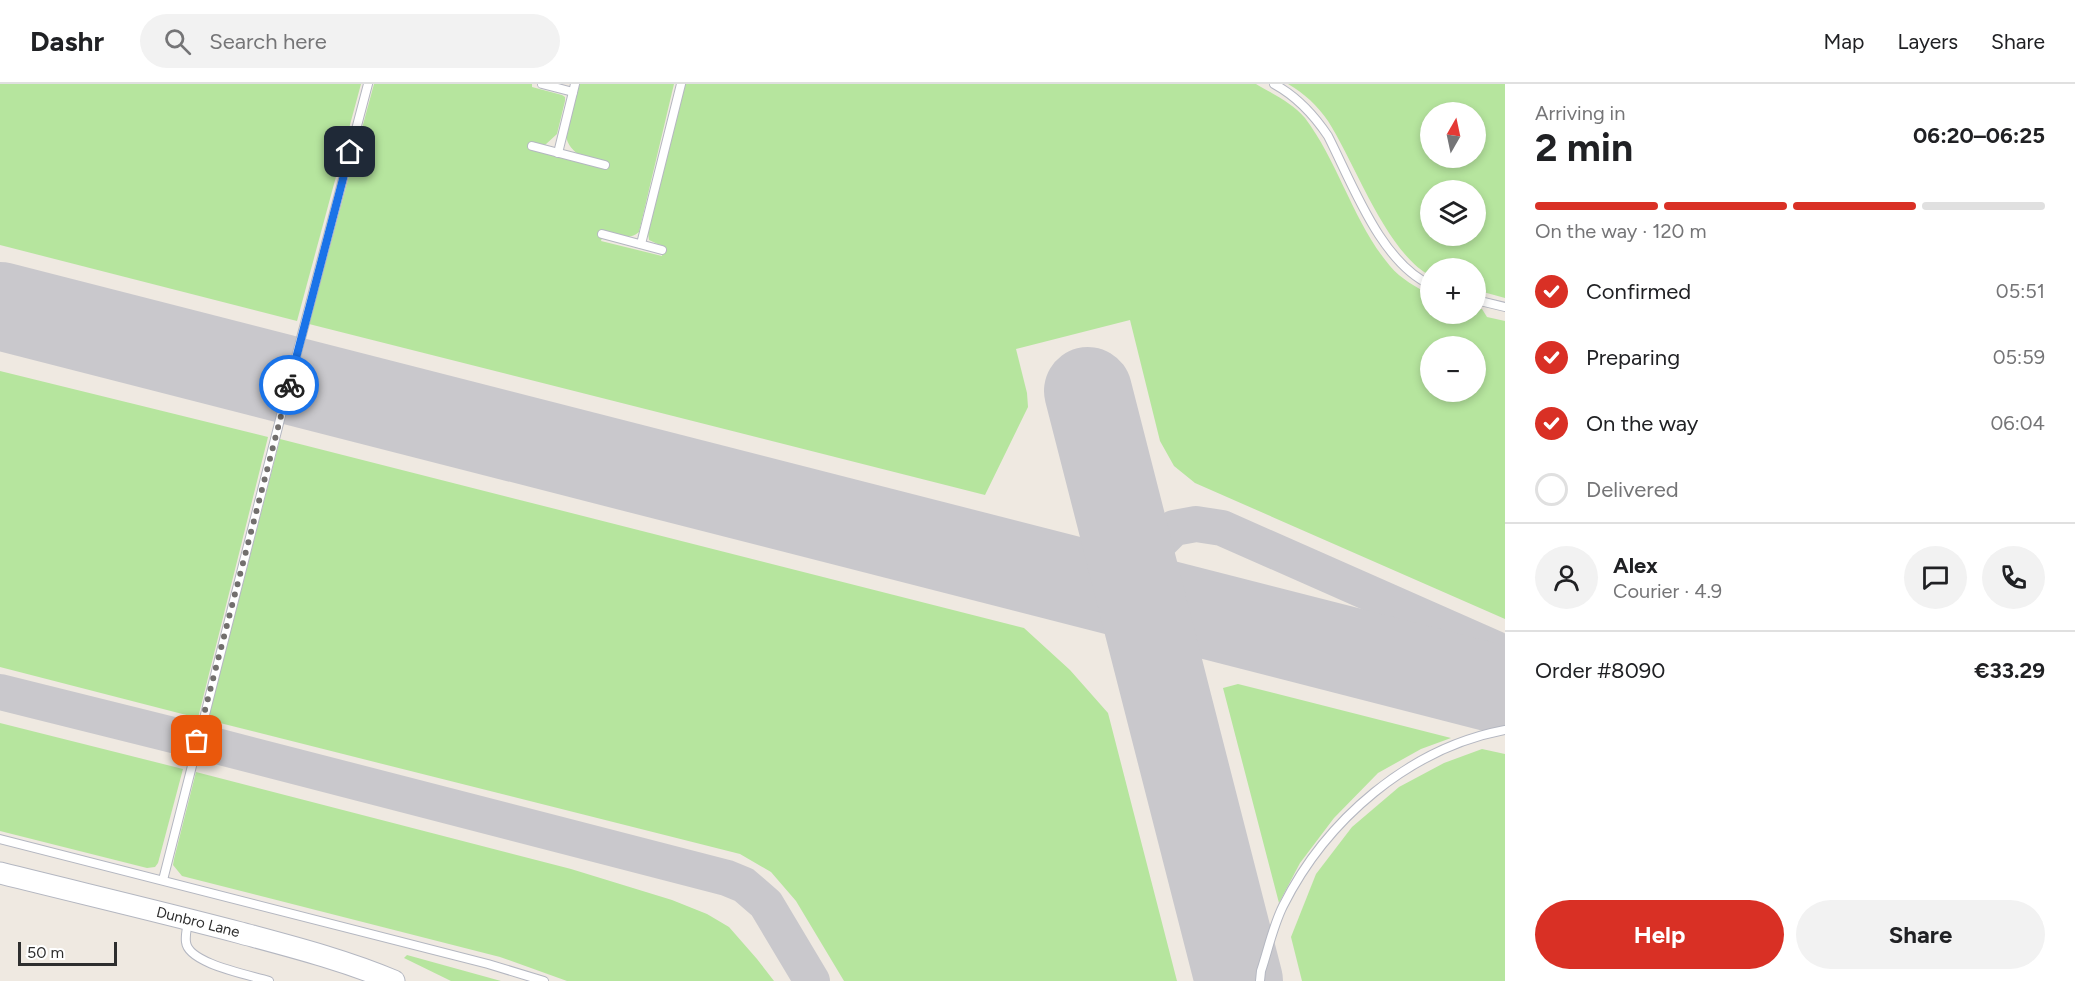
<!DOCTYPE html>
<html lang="en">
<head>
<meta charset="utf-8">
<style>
	body { margin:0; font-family:Figtree,sans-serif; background:#f2f2f2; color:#202124; height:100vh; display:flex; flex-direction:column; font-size:22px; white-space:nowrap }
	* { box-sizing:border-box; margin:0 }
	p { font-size:20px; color:#757577 }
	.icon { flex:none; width:33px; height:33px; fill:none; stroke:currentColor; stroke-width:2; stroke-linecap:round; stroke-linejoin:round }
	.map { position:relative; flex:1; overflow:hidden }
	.sheet { display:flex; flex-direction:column; background:#fff; width:570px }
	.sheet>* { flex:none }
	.needle { width:39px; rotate:9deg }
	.fabs { position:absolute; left:1420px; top:18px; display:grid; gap:12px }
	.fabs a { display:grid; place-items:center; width:66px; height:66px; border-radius:50%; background:#fff; box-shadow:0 3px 9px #0003; font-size:30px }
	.scale { position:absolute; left:18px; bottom:15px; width:99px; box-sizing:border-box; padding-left:6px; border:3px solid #2e2e2e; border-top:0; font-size:16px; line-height:21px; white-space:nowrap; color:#2e2e2e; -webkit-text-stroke:4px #fff; paint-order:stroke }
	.pin { position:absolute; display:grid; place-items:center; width:51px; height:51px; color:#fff; margin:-26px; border-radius:12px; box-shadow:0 3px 9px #0006 }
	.courier { position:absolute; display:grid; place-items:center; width:60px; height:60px; margin:-30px; border:4px solid #1a73e8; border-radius:50%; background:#fff; color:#222; box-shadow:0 2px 8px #0007 }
	.head em { font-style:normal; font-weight:700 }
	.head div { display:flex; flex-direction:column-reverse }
	.head { display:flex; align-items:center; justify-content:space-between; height:102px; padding:0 30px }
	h1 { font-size:39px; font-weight:700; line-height:45px }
	.bar { display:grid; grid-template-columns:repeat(4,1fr); gap:9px 6px; align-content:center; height:72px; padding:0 30px }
	.bar i { height:8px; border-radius:4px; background:#e0e0e0 }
	.bar .active { background:#d93025 }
	.bar p { grid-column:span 4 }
	.line { display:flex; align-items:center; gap:15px; padding:0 30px; border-top:2px solid #e0e0e0 }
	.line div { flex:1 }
	.round { display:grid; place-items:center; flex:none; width:63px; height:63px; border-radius:32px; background:#f2f2f2 }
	ol { padding:0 30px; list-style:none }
	li { display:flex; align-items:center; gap:18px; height:66px }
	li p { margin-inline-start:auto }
	li .icon { padding:6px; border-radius:50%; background:#d93025; color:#fff; stroke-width:4 }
	li:last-child { color:#757577 }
	li i { width:33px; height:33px; border:3px solid #e0e0e0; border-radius:50% }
	.button { display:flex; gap:12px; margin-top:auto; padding:12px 30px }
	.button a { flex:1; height:69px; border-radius:36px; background:#d93025; color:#fff; font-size:24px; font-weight:700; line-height:69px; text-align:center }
	.button a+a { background:#f2f2f2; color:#202124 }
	header { display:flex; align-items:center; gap:36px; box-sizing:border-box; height:84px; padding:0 30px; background:#fff; border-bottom:2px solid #e0e0e0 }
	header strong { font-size:28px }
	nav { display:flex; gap:33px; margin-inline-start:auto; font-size:21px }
	.search { width:420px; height:54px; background:#f2f2f2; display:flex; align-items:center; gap:15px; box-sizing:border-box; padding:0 21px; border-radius:33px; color:#757577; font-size:22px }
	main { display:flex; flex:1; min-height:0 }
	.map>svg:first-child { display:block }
</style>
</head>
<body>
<header>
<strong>Dashr</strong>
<div class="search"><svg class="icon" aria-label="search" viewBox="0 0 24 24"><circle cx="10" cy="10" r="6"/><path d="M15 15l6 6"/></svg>Search here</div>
<nav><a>Map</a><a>Layers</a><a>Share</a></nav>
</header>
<main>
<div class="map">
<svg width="1505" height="897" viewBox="0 0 1505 897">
	<rect width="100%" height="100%" fill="#efe9e1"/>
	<!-- green -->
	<g fill="#b6e59e" fill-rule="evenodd">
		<polygon points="0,0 361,0 297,237 0,161"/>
		<path d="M374,0H532V3L562,11L565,13V17L557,50L545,61L533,59L531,66L604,84C589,76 569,70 566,52L579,0H674L639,148C629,157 616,151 604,148L601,157L662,172L664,163L649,156L648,149L684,0H1256C1271,9 1293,19 1305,34C1339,79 1353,138 1390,182C1401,195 1416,203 1431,211V230H1476V224L1482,225L1487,233L1505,237V535L1195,399L1174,382L1160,357L1130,236L1016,265L1027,309L1028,323L985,411L309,240ZM1431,262H1476V308H1431Z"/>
		<path d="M1288,0H1505V214L1476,206V184H1431V192C1387,170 1355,79 1328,37C1317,21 1305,10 1288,0ZM1431,28H1476V74H1431ZM1431,106H1476V152H1431Z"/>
		<polygon points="0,287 268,353 198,634 0,583"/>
		<polygon points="280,355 1024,544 1070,586 1108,629 1177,897 844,897 796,817 771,788 740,770 208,636"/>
		<polygon points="1238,600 1451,654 1421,665 1378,689 1334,734 1300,779 1279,819 1223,604"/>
		<polygon points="0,639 183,685 158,779 155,783 147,784 0,747"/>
		<polygon points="1482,665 1505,670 1505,897 1302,897 1291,853 1316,790 1352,743 1399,703 1444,679"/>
		<polygon points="196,688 571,785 672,816 707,830 729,843 757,875 774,897 567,897 500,873 182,792 173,781 174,775"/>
		<polygon points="407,871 501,897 451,897 404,874"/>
	</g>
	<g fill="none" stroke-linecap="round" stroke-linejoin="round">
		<!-- taxiway -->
		<g stroke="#c9c8cc" stroke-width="36">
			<polyline points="0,240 110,250"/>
			<polyline points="1138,503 1147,471 1174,444 1196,440 1222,444 1496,565 1505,572"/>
			<polyline points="0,608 197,657 727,794 744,801 766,820 812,897"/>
		</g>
		<!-- runway -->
		<g stroke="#c9c8cc" stroke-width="88">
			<polyline points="0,222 1505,607"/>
			<polyline points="1088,307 1239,897"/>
		</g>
		<!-- service casing -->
		<g stroke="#b4b7c1" stroke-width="10">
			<g id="service">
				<polyline points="542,0 573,8"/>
				<path d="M1274,0C1296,12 1314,31 1328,52C1352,99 1381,179 1431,201"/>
				<polyline points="532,62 605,81"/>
				<polyline points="558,69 575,0"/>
				<polyline points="602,150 662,166"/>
				<polyline points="641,160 681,0"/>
				<polyline points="1476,216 1505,223"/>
				<polyline points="0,755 488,880 544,897"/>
				<polyline points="163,796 290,296 368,0"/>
				<path d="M188,838C187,844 185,852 186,858C188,880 251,891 269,897"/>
				<path d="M1260,897L1261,887C1268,866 1273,842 1283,822C1326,736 1409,664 1505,646"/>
			</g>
		</g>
		<!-- secondary casing -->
		<g stroke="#b4b7c1" stroke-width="23">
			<g id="secondary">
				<path id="s1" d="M0,789C80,809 161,828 241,849C293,863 344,876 394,897"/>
			</g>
		</g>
		<!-- service -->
		<use href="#service" stroke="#fff" stroke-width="8"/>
		<!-- secondary -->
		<use href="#secondary" stroke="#fff" stroke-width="21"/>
	</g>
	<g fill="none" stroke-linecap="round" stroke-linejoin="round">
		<!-- done -->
		<polyline stroke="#726f6d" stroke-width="6" stroke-dasharray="0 10.8" points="197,657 289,301"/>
		<!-- route -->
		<polyline stroke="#1a73e8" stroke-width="8" points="289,301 350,68"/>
	</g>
	<g text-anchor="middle" stroke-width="5" stroke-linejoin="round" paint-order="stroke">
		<!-- street labels -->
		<g font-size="15" fill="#2e2e2e" stroke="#fff">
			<text dy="5" stroke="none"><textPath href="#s1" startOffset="204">Dunbro Lane</textPath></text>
		</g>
	</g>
</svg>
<div class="fabs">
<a><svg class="needle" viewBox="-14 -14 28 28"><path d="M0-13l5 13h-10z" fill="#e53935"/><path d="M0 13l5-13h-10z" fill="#757577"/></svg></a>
<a><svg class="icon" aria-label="layers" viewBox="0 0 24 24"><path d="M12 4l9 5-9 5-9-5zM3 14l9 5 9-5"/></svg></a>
<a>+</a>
<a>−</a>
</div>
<div class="scale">50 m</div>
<div class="pin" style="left:197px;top:657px;background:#ea580c"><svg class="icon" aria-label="bag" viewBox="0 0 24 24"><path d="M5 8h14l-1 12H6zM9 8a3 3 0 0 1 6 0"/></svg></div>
<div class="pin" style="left:350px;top:68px;background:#1f2937"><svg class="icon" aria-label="home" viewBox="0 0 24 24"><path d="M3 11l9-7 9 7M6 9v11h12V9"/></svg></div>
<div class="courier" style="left:289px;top:301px"><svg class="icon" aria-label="bike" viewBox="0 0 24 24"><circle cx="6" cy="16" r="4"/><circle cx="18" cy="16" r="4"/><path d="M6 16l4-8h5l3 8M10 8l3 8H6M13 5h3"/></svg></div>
</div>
<section class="sheet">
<div class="head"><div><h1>2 min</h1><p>Arriving in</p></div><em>06:20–06:25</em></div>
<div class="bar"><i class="active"></i><i class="active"></i><i class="active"></i><i></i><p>On the way · 120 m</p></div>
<ol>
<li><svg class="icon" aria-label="check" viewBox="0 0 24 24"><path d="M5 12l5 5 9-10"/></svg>Confirmed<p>05:51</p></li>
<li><svg class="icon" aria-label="check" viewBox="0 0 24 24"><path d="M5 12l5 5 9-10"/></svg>Preparing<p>05:59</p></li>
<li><svg class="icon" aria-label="check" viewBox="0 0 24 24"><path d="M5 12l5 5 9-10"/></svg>On the way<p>06:04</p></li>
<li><i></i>Delivered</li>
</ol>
<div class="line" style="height:108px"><a class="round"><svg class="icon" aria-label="person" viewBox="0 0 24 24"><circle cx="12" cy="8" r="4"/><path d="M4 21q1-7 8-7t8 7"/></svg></a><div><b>Alex</b><p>Courier · 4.9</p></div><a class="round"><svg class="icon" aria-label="chat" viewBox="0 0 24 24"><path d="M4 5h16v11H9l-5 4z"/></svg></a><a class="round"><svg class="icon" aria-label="phone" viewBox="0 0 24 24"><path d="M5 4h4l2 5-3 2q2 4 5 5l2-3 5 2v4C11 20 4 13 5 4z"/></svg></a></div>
<div class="line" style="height:78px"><div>Order #8090</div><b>€33.29</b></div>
<div class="button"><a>Help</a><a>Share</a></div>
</section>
</main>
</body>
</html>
